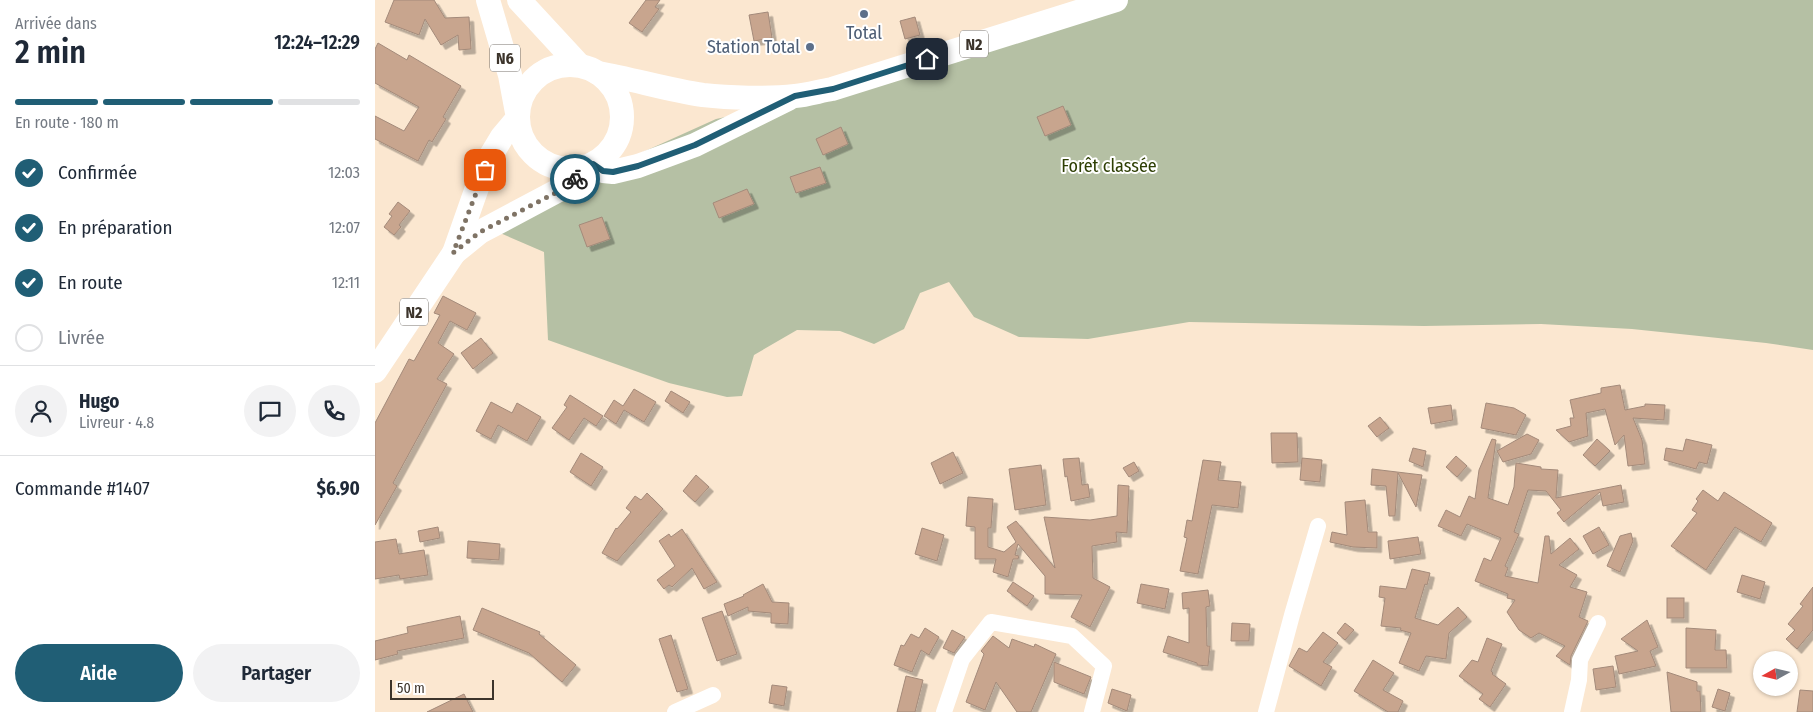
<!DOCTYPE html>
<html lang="fr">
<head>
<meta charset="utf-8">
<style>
	body { margin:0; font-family:"Fira Sans Condensed",sans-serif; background:#f2f2f3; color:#1f2937; height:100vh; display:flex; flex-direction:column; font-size:19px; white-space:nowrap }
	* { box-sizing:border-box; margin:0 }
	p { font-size:16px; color:#747a83 }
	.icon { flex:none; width:28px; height:28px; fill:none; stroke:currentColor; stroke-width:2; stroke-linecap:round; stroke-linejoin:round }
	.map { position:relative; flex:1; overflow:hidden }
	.sheet { display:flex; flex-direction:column; background:#fff; width:375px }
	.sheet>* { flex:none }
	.needle { width:32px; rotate:262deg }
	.tools { position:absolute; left:1378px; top:651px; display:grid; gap:10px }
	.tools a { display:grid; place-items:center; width:45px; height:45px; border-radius:50%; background:#fff; box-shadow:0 1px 4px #0004; font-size:25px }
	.scale { position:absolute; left:15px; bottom:12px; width:104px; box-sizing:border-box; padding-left:5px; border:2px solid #3c342b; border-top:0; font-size:14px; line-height:18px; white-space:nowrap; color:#3c342b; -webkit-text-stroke:4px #fff; paint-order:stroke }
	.pin { position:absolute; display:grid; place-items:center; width:42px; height:42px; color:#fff; margin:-21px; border-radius:10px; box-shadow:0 2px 8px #0006 }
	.courier { position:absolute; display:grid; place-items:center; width:50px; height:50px; margin:-25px; border:4px solid #205e75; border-radius:50%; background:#fff; color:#222; box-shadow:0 1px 6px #0007 }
	.summary em { font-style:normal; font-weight:600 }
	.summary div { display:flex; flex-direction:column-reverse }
	.summary { display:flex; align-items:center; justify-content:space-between; height:85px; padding:0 15px }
	h1 { font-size:32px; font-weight:600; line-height:38px }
	.bar { display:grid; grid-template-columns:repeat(4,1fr); gap:8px 5px; align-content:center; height:60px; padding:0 15px }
	.bar i { height:6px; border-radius:4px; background:#e0e1e3 }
	.bar .selected { background:#205e75 }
	.bar p { grid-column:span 4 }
	.line { display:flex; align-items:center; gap:12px; padding:0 15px; border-top:1px solid #e0e1e3 }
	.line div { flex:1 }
	.round { display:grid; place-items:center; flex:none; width:52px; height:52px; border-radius:26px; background:#f2f2f3 }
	ol { padding:0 15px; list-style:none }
	li { display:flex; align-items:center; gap:15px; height:55px }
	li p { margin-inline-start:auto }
	li .icon { padding:5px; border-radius:50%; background:#205e75; color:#fff; stroke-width:4 }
	li:last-child { color:#747a83 }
	li i { width:28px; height:28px; border:2px solid #e0e1e3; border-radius:50% }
	.button { display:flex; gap:10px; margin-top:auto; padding:10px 15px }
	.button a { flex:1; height:58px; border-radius:30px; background:#205e75; color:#fff; font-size:20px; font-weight:600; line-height:58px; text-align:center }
	.button a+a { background:#f2f2f3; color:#1f2937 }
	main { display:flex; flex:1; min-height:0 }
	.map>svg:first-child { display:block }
</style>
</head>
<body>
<main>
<section class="sheet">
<div class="summary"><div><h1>2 min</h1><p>Arrivée dans</p></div><em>12:24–12:29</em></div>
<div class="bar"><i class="selected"></i><i class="selected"></i><i class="selected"></i><i></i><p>En route · 180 m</p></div>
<ol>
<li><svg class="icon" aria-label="check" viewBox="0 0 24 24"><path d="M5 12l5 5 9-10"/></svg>Confirmée<p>12:03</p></li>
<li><svg class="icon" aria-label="check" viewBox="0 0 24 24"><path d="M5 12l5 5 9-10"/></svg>En préparation<p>12:07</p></li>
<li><svg class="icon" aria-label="check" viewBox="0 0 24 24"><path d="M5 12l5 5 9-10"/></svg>En route<p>12:11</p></li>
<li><i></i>Livrée</li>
</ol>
<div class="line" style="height:90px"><a class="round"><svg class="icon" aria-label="person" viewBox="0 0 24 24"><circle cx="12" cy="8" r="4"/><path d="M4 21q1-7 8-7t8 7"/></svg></a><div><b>Hugo</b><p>Livreur · 4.8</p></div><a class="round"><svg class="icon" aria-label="chat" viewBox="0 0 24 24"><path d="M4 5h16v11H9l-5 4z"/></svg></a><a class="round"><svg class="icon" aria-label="phone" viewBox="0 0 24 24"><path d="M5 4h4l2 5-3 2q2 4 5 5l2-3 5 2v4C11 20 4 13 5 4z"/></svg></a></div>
<div class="line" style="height:65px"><div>Commande #1407</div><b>$6.90</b></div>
<div class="button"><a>Aide</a><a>Partager</a></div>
</section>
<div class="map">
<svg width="1438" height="712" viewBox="0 0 1438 712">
	<defs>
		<filter id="shadow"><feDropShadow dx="4.5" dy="4.5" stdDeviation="0" flood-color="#0004"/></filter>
	</defs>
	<rect width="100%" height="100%" fill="#fbe7d0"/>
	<!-- green -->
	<polygon fill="#b5c0a4" points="707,0 1438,0 1438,350 1391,343 1257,329 1166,324 1049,326 814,322 713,339 644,337 599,317 574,282 545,293 529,329 499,344 465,331 422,330 379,355 367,396 352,397 294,383 173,340 169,252 109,226 146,207 341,119 407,105"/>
	<!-- building -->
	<g fill="#c8a58e" stroke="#a38a7a" filter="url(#shadow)">
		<polygon points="19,0 59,0 70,18 94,17 96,49 84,50 83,35 66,45 50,19 44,35 10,22"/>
		<polygon points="271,0 285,0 280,7 284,9 267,32 254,23"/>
		<polygon points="393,12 397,38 379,41 374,15"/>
		<polygon points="540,17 545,35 530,39 525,21"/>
		<polygon points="3,43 32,60 34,55 86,86 68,117 71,119 57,142 54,140 43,161 0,139 0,116 29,131 44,107 0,83 0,49"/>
		<polygon points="688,106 696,125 670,136 662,117"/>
		<polygon points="466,127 473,144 448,155 441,139"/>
		<polygon points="445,167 451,183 421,193 415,177"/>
		<polygon points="372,189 379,204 344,218 338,203"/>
		<polygon points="23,202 35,211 24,225 26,227 19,235 9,227 17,216 14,214"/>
		<polygon points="227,217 235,239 212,247 204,225"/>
		<polygon points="68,296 101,313 92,330 75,321 63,343 79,354 62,379 72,384 18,483 22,486 0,525 0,423 34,359 39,361 65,315 59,313"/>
		<polygon points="106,338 118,353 98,369 86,353"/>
		<polygon points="1245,385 1250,410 1270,406 1270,404 1290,405 1289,420 1258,418 1267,440 1270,464 1253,466 1249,435 1240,445 1230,409 1211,413 1213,436 1194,442 1181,430 1196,426 1195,418 1199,418 1195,400 1226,393 1226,388"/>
		<polygon points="259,389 281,402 269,422 249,410 241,424 229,416 239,400 248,406"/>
		<polygon points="296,391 315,402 308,413 290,401"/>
		<polygon points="195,395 228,416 221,426 209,418 194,440 177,428 192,407 189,405"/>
		<polygon points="116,402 137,413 142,403 166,417 152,441 123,425 116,439 101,431"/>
		<polygon points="1111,403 1139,408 1151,415 1141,435 1106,428"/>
		<polygon points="1076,405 1078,420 1056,424 1053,408"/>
		<polygon points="1005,417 1014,428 1002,437 993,426"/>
		<polygon points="896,433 922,433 923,462 897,463"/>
		<polygon points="1152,434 1164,440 1156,454 1128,462 1122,451"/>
		<polygon points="1117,439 1121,440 1113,498 1133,505 1139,487 1141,463 1166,467 1166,469 1183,470 1181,498 1246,485 1249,502 1228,506 1225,492 1189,522 1182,513 1186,510 1171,491 1153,490 1139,532 1144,534 1130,566 1133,568 1130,576 1163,583 1170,536 1174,536 1176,554 1195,538 1204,549 1184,565 1202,575 1195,587 1212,592 1204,617 1213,621 1196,656 1195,665 1181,656 1190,646 1164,633 1156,638 1144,630 1132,612 1140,600 1132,598 1133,594 1100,581 1109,558 1116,561 1126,538 1092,524 1086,536 1063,526 1071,510 1085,517 1094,496 1100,499 1104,470"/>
		<polygon points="1222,439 1235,451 1220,466 1208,455"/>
		<polygon points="1311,439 1337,445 1332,464 1324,462 1321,469 1289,460 1291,448 1308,451"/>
		<polygon points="1038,448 1051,451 1048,467 1034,461"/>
		<polygon points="578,452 588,473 565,484 556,463"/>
		<polygon points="206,453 228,467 216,486 195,472"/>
		<polygon points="1081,456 1092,466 1082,477 1071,467"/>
		<polygon points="704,458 707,485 713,484 715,497 696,501 692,476 690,477 688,459"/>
		<polygon points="927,458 947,460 945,482 925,480"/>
		<polygon points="828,460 846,462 843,480 866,482 863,508 837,505 823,574 805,571 812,538 809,537 812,520 817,521"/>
		<polygon points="759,462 764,471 754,477 748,468"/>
		<polygon points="666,465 671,505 640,510 634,469"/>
		<polygon points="997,469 1047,475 1041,507 1023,473 1020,516 1014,516 1011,486 996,485"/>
		<polygon points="321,475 334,487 320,502 308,491"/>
		<polygon points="743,485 754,486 752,533 741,532 742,542 717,546 718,578 735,587 715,627 696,617 707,595 670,594 670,576 643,544 640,555 644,556 643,559 638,559 633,577 618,572 621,559 600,559 600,527 591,526 593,497 618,499 616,528 613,528 613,547 629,552 641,542 632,527 641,521 680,568 669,517 715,520 742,516"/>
		<polygon points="1328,490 1343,501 1349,492 1397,523 1386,542 1360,527 1331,570 1296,546 1322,513 1317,510 1323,501 1321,499"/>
		<polygon points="272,493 288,509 242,561 227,553 241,528 242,529 256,512 251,508 260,496 266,500"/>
		<polygon points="990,500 993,532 1002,532 1002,548 978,547 955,542 957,532 972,535 970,502"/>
		<polygon points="63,527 65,538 45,542 43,531"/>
		<polygon points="1224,527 1234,545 1218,554 1208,536"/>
		<polygon points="547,528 569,535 562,561 540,554"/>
		<polygon points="307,529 342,582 329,589 317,568 297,587 294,585 289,589 282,580 300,566 284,541 294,534 296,537"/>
		<polygon points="1256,533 1258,541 1245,572 1232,566 1245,536"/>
		<polygon points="1043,537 1046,554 1015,559 1013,541"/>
		<polygon points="21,539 24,554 49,550 53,575 25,579 24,575 0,579 0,542"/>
		<polygon points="93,541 125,544 124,560 92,558"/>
		<polygon points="1037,569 1055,573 1052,585 1050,584 1040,618 1063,625 1083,607 1092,617 1074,633 1071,659 1051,656 1044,671 1024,663 1036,633 1025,630 1026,628 1006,626 1010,598 1004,597 1005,586 1031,589"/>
		<polygon points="1367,575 1390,582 1385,599 1362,592"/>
		<polygon points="638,582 659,596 652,606 632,591"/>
		<polygon points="388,584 397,602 414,603 413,624 396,623 396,613 373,611 373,607 353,616 349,604 369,596 368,595"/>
		<polygon points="766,584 794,589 790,609 762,603"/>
		<polygon points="1438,587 1438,630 1422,649 1411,639 1420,630 1413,624 1428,606 1425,604"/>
		<polygon points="833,590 835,606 831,607 832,646 835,646 833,666 822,665 822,663 788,652 793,636 814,643 814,608 808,609 807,593"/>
		<rect x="1292" y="598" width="17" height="20"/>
		<polygon points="107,608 165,632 164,634 201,665 187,682 154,653 98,630"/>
		<polygon points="347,611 362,654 342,661 327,618"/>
		<polygon points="85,616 89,638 22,651 23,654 0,660 0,641 33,633 32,627"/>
		<polygon points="1272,620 1283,647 1275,651 1281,666 1244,674 1240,656 1263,651 1246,639"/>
		<polygon points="857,623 875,624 874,641 856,641"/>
		<polygon points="970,623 979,630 970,640 962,633"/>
		<polygon points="550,628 564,637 554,655 546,650 537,672 519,665 526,645 529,646 536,634 544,638"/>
		<polygon points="1311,628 1341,630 1340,650 1351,650 1352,668 1311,668"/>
		<polygon points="577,630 590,637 579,653 568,648"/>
		<polygon points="948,632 963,643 948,662 957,667 946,686 914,666 924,648 932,652"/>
		<polygon points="296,635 313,689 302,692 284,639"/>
		<polygon points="618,636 634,648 637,639 659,647 660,644 681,654 656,712 642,712 621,682 610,710 591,702 609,654 606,651"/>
		<polygon points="1112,638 1127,644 1116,671 1118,673 1117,674 1131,684 1115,707 1104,699 1108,694 1084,676 1097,660 1103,662"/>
		<polygon points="998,660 1019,673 1008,690 1028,701 1023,712 1013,712 979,691"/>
		<polygon points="679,662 716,677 709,694 679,682"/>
		<polygon points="1238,666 1241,687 1221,690 1218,669"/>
		<polygon points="1292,672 1322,682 1322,691 1325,691 1326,712 1296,712"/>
		<polygon points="531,676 548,680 540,712 522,712"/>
		<polygon points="397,685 412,687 409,706 394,703"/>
		<polygon points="737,689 756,695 752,711 733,703"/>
		<polygon points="1343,689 1355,693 1350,711 1337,707"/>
		<polygon points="1425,690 1438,691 1438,712 1422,712"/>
		<polygon points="89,694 98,712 52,712"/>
	</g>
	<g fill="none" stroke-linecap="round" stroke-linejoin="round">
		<!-- minor -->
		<g stroke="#fff" stroke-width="16">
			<polyline points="300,712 338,695"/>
			<polyline points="569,712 587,659 616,622 697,636 729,666 717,712"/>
			<polyline points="891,712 917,615 943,526"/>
			<polyline points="1197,712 1204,680 1205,660 1223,623"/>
		</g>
		<!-- highway -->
		<g stroke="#fff" stroke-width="24">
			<polyline points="144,0 204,65"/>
			<circle cx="195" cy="117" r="52"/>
			<path d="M223,73C258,79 293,90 328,95C354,98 393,99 420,96C432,95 445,91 457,89L741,0"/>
			<polyline points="218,165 228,171 238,172 263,166 320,145 413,99"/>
			<polyline points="79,253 105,232 199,182 206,169"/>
			<polyline points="0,371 79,253 104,182 115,157 127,137 143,118 135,75 113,0"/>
		</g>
	</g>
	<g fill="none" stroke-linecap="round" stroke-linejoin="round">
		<!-- done -->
		<polyline stroke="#7f7365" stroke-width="5" stroke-dasharray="0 9" points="110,170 78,253 105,232 190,188 200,179"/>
		<!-- route -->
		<polyline stroke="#205e75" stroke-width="6" points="200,179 206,169 218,164 228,171 238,172 263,166 320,145 420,96 458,89 552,59"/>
	</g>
	<!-- markers -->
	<g fill="#5c6f8a" stroke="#fff" stroke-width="2">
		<circle cx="489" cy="14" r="5"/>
		<circle cx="435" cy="47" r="5"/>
	</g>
	<g text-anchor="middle" stroke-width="4" stroke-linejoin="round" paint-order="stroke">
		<!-- shield labels -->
		<g fill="#fff" stroke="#76716b" stroke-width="1">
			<rect x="585" y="30.5" width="28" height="27" rx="4"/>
			<rect x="115" y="44.5" width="30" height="27" rx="4"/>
			<rect x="25" y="298.5" width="28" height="27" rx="4"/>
		</g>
		<g font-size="16" font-weight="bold" fill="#3c342b">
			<text x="599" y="50">N2</text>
			<text x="130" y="64">N6</text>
			<text x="39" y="318">N2</text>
		</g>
		<!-- service labels -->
		<g font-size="18" fill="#4e5e75" stroke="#fff">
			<text x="489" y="39">Total</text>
			<text x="425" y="53" text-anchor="end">Station Total</text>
		</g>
		<!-- park labels -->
		<g font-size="18" fill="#2e3f04" stroke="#fff">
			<text x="734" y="172">Forêt classée</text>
		</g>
	</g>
</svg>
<div class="tools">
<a><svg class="needle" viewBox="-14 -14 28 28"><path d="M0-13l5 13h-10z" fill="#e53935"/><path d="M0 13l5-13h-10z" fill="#747a83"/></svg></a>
</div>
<div class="scale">50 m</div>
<div class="pin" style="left:110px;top:170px;background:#ea580c"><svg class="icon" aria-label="bag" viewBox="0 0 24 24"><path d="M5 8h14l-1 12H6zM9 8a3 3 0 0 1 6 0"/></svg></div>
<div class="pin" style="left:552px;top:59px;background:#1f2937"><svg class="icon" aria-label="home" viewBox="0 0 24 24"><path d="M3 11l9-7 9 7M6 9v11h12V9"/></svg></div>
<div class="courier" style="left:200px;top:179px"><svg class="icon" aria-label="bike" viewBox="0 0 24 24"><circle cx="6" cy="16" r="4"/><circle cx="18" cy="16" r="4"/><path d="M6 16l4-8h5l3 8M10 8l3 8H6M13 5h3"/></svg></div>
</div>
</main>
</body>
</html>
